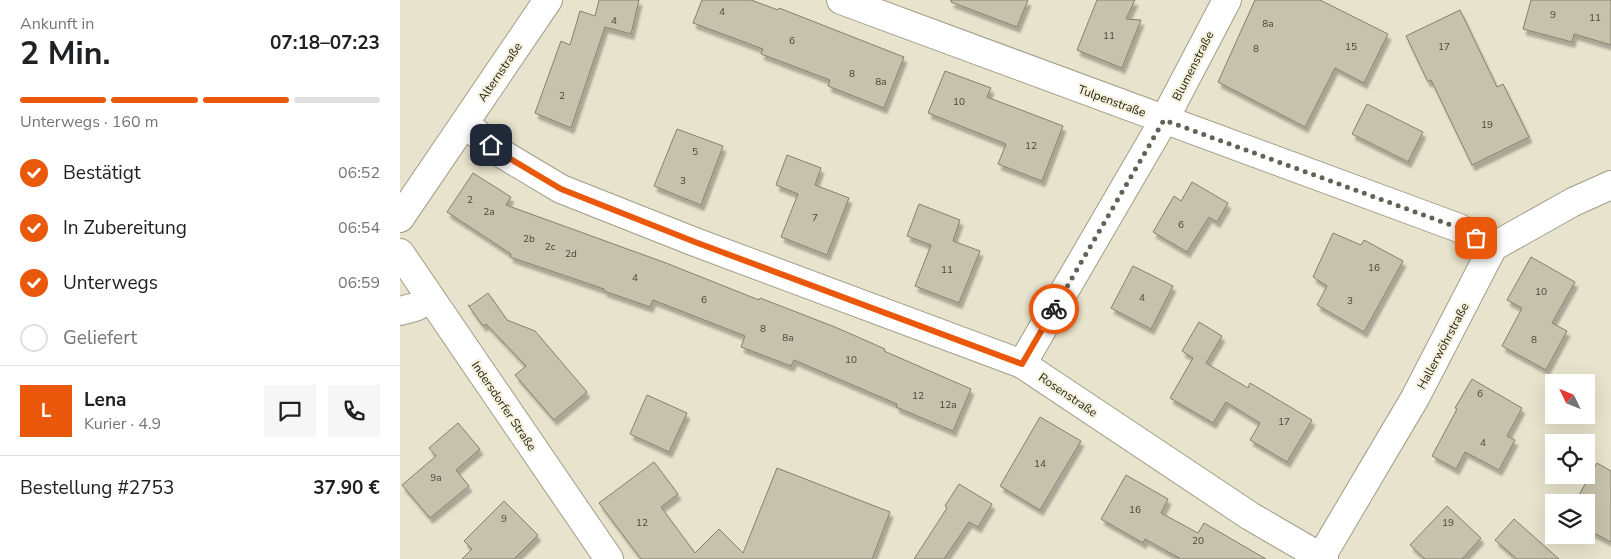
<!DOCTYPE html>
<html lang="de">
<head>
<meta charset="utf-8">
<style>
	body { margin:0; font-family:"Nunito Sans",sans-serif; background:#f6f6f6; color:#202124; height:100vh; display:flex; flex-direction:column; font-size:19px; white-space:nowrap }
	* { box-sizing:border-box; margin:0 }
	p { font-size:16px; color:#757577 }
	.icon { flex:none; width:28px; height:28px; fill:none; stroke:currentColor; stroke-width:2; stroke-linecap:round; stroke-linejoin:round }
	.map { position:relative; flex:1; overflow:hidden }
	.panel { display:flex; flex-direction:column; background:#fff; width:400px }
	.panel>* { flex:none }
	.needle { width:32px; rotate:313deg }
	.tools { position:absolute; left:1145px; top:374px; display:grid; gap:10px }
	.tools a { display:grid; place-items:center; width:50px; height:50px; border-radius:0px; background:#fff; box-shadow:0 5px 20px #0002; font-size:25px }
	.pin { position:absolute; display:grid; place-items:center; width:42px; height:42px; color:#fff; margin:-21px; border-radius:10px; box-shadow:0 2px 8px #0006 }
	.courier { position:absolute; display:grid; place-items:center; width:50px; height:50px; margin:-25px; border:4px solid #ea580c; border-radius:50%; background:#fff; color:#222; box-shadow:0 1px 6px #0007 }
	.headline em { font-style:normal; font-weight:700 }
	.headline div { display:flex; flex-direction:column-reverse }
	.headline { display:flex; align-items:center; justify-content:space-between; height:85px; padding:0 20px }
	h1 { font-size:32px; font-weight:700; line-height:38px }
	.bar { display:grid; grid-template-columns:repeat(4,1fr); gap:8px 5px; align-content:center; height:60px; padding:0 20px }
	.bar i { height:6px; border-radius:4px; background:#e0e0e0 }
	.bar .active { background:#ea580c }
	.bar p { grid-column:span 4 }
	.line { display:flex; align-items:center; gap:12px; padding:0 20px; border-top:1px solid #e0e0e0 }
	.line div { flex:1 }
	.round { display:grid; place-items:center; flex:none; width:52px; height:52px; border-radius:0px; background:#f6f6f6 }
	ol { padding:0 20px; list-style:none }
	li { display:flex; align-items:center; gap:15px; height:55px }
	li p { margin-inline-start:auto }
	li .icon { padding:5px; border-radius:50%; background:#ea580c; color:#fff; stroke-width:4 }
	li:last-child { color:#757577 }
	li i { width:28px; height:28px; border:2px solid #e0e0e0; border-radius:50% }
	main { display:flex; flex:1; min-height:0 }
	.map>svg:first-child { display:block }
</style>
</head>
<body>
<main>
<section class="panel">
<div class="headline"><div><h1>2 Min.</h1><p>Ankunft in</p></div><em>07:18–07:23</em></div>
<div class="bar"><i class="active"></i><i class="active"></i><i class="active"></i><i></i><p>Unterwegs · 160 m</p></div>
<ol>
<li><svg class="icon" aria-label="check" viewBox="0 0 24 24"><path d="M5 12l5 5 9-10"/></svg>Bestätigt<p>06:52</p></li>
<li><svg class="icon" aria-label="check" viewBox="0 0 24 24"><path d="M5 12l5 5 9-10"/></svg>In Zubereitung<p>06:54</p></li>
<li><svg class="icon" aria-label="check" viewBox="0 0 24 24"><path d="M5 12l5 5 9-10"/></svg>Unterwegs<p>06:59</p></li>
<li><i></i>Geliefert</li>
</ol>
<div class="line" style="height:90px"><b class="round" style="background:#ea580c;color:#fff">L</b><div><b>Lena</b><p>Kurier · 4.9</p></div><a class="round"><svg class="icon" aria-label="chat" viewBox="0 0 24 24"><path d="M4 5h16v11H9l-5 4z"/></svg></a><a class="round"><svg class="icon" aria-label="phone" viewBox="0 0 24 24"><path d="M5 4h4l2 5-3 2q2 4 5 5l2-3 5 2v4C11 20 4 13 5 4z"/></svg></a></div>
<div class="line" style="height:65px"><div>Bestellung #2753</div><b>37.90 €</b></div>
</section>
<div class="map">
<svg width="1211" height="559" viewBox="0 0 1211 559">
	<defs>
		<filter id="shadow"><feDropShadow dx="3" dy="5.5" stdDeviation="1" flood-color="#0004"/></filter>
	</defs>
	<rect width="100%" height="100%" fill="#e7e3cc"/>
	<!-- building -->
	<g fill="#c6c2ac" stroke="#84806c" filter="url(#shadow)">
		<polygon points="199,0 239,0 231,34 205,27 171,128 135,113 161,41 170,45 180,11 195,16"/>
		<polygon points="302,0 351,0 378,10 379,8 504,57 484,108 428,86 430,80 361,54 363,49 293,23"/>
		<polygon points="551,0 628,0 617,27 551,2"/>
		<polygon points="697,0 735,0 726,19 741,20 722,68 677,50"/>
		<polygon points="855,0 920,0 988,34 964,83 935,68 905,127 818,82"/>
		<polygon points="1131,0 1211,0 1211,45 1174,34 1172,42 1123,29"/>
		<polygon points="1060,10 1097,87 1103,84 1129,137 1072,165 1031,80 1028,82 1006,36"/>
		<polygon points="545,71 591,88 587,97 663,126 642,181 598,164 606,144 528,113"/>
		<polygon points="967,104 1023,132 1008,162 952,134"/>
		<polygon points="277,129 323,146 301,205 254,186"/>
		<polygon points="387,155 421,168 415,185 449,198 427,255 381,237 398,194 376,185"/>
		<polygon points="73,173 111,197 106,205 266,263 359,300 360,298 435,327 485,349 484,351 571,389 553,431 496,407 497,404 394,360 391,366 341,347 345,336 253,300 250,307 204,291 204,289 110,257 111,254 47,212"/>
		<polygon points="792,182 828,203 817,222 809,217 787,252 753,232 774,196 781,201"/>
		<polygon points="519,204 560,220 553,241 580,251 559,303 515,286 531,245 507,236"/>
		<polygon points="933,233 961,245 964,240 1003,261 964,332 917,305 927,286 913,277"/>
		<polygon points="1131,257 1175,282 1152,323 1167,331 1146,370 1102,346 1122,308 1107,300"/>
		<polygon points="733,266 773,286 751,329 711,308"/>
		<polygon points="88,293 107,320 135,331 187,392 154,420 115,375 126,366 86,324 83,326 68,305 70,306"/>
		<polygon points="799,322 822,336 806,363 848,388 850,383 912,420 887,462 850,440 860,423 826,402 813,423 770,398 793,358 782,351"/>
		<polygon points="1072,379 1122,408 1107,436 1115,440 1099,470 1065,452 1056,469 1032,456 1057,409 1055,408"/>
		<polygon points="247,395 287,413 269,452 230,434"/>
		<polygon points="640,417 681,441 640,510 600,486"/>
		<polygon points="58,423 80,449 56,470 69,486 30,518 2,485 36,456 29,448"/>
		<polygon points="254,462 278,494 261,507 295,553 319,529 343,553 377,468 490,512 472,559 241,559 199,503"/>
		<polygon points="1197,463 1211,471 1211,542 1186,529 1186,511 1193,502 1175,502"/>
		<polygon points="726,475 768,499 761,513 798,533 804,523 866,559 781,559 745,539 743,543 701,519"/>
		<polygon points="559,484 592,504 578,527 569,522 544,559 514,559 547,508 545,506"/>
		<polygon points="104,501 138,535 114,559 62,559 72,549 64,541"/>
		<polygon points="1047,506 1081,538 1062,559 1025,559 1010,545"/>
		<polygon points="1114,519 1159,559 1117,559 1095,540"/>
	</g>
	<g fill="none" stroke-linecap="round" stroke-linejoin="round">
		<!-- minor casing -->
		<g stroke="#a19d88" stroke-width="30">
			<g id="minor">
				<polyline points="441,0 1059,228 1093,247"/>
				<polyline points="65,124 104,155 161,189 295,242 622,364 850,516 924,559"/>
				<polyline points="0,218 148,0"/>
				<polyline points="0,311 15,307 31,299"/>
				<polyline points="622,364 764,120 827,0"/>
				<polyline points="921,557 1015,398 1093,247 1173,202 1211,185"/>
			</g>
		</g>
		<!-- tertiary casing -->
		<g stroke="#a19d88" stroke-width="30">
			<polyline id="tertiary" points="0,253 209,559"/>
		</g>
		<!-- minor -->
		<use href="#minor" stroke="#fff" stroke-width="28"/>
		<!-- tertiary -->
		<use href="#tertiary" stroke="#fff" stroke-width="28"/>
	</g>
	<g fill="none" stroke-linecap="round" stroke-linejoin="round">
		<!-- done -->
		<polyline stroke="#646255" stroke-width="5" stroke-dasharray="0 9" points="654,309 764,120 1059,228 1076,238"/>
		<!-- route -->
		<polyline stroke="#ea580c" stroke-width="6" points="91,145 104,155 161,189 295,242 622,364 654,309"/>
	</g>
	<g text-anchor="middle" stroke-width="4" stroke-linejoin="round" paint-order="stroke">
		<!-- number labels -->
		<g font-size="10" fill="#48463b">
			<text x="322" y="15">4</text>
			<text x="1153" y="18">9</text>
			<text x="1195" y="21">11</text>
			<text x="214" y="24">4</text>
			<text x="868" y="27">8a</text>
			<text x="709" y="39">11</text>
			<text x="392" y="44">6</text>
			<text x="951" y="50">15</text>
			<text x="1044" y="50">17</text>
			<text x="856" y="52">8</text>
			<text x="452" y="77">8</text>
			<text x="481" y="85">8a</text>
			<text x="162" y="99">2</text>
			<text x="559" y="105">10</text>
			<text x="1087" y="128">19</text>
			<text x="631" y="149">12</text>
			<text x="295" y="155">5</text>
			<text x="283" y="184">3</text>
			<text x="70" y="203">2</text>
			<text x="89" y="215">2a</text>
			<text x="415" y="221">7</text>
			<text x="781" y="228">6</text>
			<text x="129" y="242">2b</text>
			<text x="150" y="250">2c</text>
			<text x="171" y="257">2d</text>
			<text x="974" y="271">16</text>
			<text x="547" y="273">11</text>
			<text x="235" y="281">4</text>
			<text x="1141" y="295">10</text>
			<text x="742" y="301">4</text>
			<text x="304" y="303">6</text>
			<text x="950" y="304">3</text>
			<text x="363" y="332">8</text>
			<text x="388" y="341">8a</text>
			<text x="1134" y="343">8</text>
			<text x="451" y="363">10</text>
			<text x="1080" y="397">6</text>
			<text x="518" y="399">12</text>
			<text x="548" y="408">12a</text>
			<text x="884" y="425">17</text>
			<text x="1083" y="446">4</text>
			<text x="640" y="467">14</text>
			<text x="36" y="481">9a</text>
			<text x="735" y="513">16</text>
			<text x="104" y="522">9</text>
			<text x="242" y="526">12</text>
			<text x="1048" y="526">19</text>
			<text x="798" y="544">20</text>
		</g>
		<!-- street labels -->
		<g font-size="12" fill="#1e1d15" stroke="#f4f0d9">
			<text transform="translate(793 66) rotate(-63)" y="4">Blumenstraße</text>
			<text transform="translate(100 72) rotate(-56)" y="4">Alternstraße</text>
			<text transform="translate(712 101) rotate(20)" y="4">Tulpenstraße</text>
			<text transform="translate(1043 346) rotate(-62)" y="4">Hallerwöhrstraße</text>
			<text transform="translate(668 395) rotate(34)" y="4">Rosenstraße</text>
			<text transform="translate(104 406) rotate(56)" y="4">Indersdorfer Straße</text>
		</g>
	</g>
</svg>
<div class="tools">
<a><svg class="needle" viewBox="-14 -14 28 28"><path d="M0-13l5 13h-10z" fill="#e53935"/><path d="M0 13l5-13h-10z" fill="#757577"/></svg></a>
<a><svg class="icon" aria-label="locate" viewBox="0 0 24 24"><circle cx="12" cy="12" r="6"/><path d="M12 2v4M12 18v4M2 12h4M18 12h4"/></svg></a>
<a><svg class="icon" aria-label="layers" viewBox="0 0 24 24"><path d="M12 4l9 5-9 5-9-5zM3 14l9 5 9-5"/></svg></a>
</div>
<div class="pin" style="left:1076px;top:238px;background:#ea580c"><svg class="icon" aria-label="bag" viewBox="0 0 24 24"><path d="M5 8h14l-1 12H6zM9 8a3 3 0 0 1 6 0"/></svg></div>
<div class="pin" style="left:91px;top:145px;background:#1f2937"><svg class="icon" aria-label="home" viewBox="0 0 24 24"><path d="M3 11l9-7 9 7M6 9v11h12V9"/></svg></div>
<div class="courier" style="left:654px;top:309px"><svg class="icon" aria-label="bike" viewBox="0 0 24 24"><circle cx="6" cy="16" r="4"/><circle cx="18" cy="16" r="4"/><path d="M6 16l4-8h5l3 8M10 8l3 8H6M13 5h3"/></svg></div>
</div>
</main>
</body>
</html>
